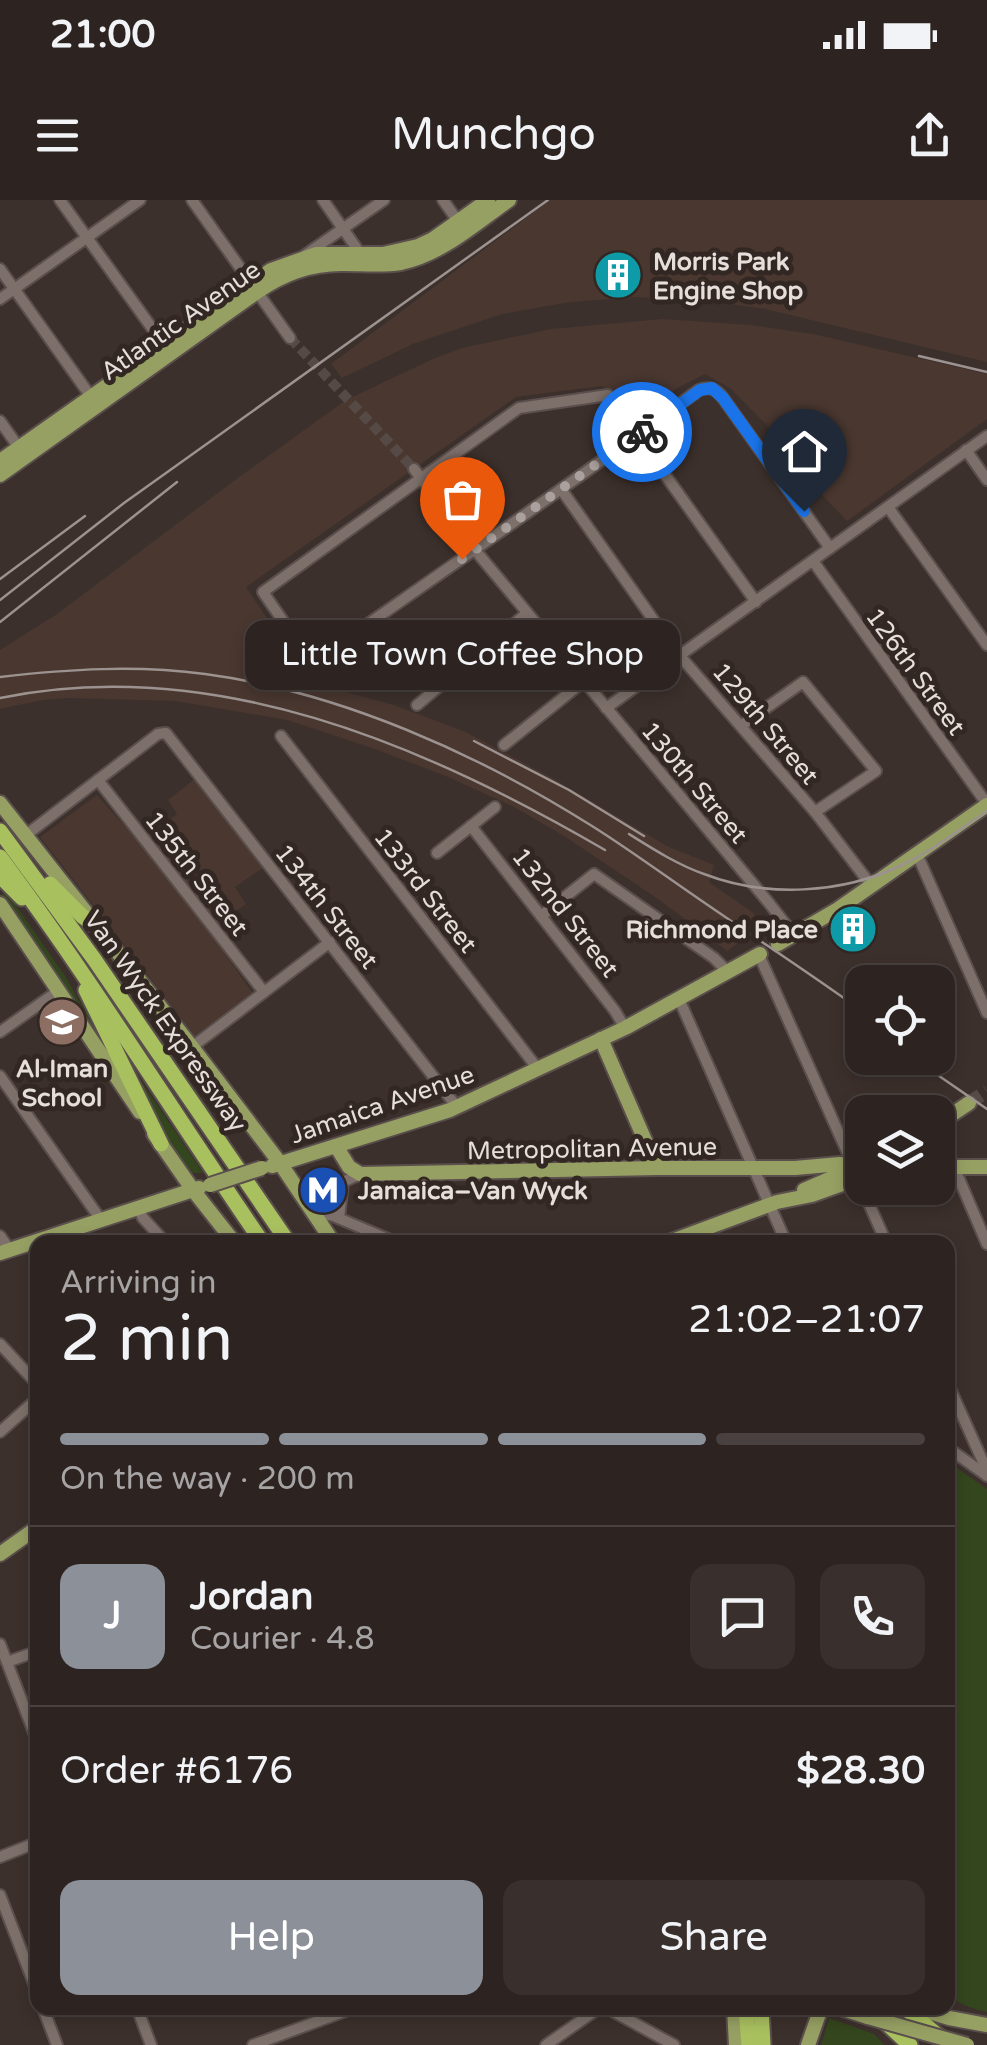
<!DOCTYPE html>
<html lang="en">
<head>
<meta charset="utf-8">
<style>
	body { margin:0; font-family:"Varela Round",sans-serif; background:#39302e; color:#f1f3f6; height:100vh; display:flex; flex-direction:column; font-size:38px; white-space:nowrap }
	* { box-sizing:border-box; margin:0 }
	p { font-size:32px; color:#a7a4a5 }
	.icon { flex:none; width:55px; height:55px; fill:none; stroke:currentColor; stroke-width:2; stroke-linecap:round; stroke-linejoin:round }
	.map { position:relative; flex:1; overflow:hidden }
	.sheet { position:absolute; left:30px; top:1035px; width:925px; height:780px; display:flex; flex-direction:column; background:#2d2421; border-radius:20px; box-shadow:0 5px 15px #0003,0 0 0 2px #48413f }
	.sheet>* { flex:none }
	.fabs { position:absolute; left:845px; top:765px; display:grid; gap:20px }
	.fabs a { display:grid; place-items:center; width:110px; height:110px; border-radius:20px; background:#2d2421; box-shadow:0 5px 15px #0003,0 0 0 2px #48413f; font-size:50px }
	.pin { position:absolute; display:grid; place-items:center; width:85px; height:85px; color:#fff; margin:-102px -42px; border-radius:50% 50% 50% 0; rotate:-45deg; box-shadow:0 0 10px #0007 }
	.pin .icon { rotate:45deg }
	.courier { position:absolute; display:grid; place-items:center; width:100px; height:100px; margin:-50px; border:8px solid #1a73e8; border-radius:50%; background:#fff; color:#222; box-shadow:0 2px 12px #0007 }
	.bubble { position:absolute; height:70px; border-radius:20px; background:#2d2421; box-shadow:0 5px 15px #0003,0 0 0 2px #48413f; font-size:32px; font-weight:600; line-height:70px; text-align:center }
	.head em { font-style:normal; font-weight:600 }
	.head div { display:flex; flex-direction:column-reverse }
	.head { display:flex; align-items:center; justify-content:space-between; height:170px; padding:0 30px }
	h1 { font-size:65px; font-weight:600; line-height:75px }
	.bar { display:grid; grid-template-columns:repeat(4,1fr); gap:15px 10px; align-content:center; height:120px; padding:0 30px }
	.bar i { height:12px; border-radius:8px; background:#48413f }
	.bar .on { background:#8c9099 }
	.bar p { grid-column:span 4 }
	.line { display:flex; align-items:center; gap:25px; padding:0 30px; border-top:2px solid #48413f }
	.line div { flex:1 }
	.round { display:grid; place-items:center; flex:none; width:105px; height:105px; border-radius:20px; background:#39302e }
	.primary-button { display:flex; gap:20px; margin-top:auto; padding:20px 30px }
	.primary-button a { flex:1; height:115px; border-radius:20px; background:#8c9099; color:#fff; font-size:40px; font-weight:600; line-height:115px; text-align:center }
	.primary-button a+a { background:#39302e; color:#f1f3f6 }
	.status { display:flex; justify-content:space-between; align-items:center; height:70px; padding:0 50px; background:#2d2421; direction:ltr }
	.status svg { height:28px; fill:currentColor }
	header { display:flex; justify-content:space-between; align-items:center; height:130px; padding:0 30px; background:#2d2421; font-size:45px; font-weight:600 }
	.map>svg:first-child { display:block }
</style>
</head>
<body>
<div class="status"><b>21:00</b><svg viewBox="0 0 49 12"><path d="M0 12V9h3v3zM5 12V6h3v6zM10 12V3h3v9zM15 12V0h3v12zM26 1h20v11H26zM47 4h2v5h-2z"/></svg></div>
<header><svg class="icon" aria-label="menu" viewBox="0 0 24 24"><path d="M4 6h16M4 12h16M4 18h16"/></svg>Munchgo<svg class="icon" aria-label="share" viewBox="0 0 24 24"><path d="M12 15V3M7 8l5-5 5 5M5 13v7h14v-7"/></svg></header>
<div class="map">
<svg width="987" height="1845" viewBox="0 0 987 1845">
	<rect width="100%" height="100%" fill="#3c302c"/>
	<!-- built -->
	<g fill="#493730">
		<polygon points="550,0 987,0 987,162 765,109 716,102 637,97 570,102 502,114 413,144 342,178 331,164"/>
		<polygon points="662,119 750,125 813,134 987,174 987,219 847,321 810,282 813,273 746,204 730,188 705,174 679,187 636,216 618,193 601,186 516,197 246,387 279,436 319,485 394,505 466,532 552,578 667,646 714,665 709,682 752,712 764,725 727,751 661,701 564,636 516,608 448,577 375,549 287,520 176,501 68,498 43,500 0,509 0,450 57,414 239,277 346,200 435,158 462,148 551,129"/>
		<polygon points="196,578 267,665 235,687 246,704 209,731 252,792 195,836 40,637 97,595 140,643 177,614 168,600"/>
	</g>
	<!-- green -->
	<g fill="#34461d">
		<polygon points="7,693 65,776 86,813 89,811 118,873 0,695"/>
		<polygon points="86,723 200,868 190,874"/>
		<path d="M112,838L203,973H193C166,952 129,870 112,838Z"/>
		<path d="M948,1262L987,1289V1812C973,1809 957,1804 948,1793Z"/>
		<polygon points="829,1818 874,1834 884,1845 821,1845"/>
	</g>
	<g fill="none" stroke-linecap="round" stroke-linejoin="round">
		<!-- minor-tunnel -->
		<polyline stroke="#564a46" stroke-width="10" stroke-dasharray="10 5" stroke-linecap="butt" points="290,138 414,269"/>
		<!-- major-tunnel -->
		<polyline stroke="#564a46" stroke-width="14" stroke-dasharray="14 7" stroke-linecap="butt" points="969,903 987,891"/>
		<!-- minor casing -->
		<g stroke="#5a4f4c" stroke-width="14">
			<g id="minor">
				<polyline points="60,0 167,149"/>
				<polyline points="192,0 290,138"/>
				<polyline points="323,0 362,56"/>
				<polyline points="443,0 462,27"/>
				<polyline points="305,55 384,0"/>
				<polyline points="0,69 94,201"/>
				<polyline points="0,99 140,0"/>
				<polyline points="0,221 22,252"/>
				<polyline points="966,250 987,280"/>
				<polyline points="414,269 470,344 769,703 794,735"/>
				<polyline points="561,289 674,449 815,612 871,685"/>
				<polyline points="888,307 987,445"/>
				<polyline points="813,361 982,597 987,602"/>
				<path d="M756,402L608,195L519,208L263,392L312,463C418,389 524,316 629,241C652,224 676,207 699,190C710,186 716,189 723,198L830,348"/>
				<polyline points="417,505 527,413"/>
				<polyline points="606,508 987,236"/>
				<polyline points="742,525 803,482 876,571 815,612"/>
				<polyline points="281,536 538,869"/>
				<polyline points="504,545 584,481"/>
				<polyline points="98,580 264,792"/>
				<polyline points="471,626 615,811 625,828"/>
				<polyline points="26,635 158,534 166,533 457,907"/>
				<polyline points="437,653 495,607"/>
				<polyline points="917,654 987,813"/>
				<polyline points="541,716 594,674 714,758 728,772"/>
				<polyline points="759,755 853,965"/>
				<polyline points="679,799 786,1042"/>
				<polyline points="0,832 58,791"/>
				<polyline points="192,847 330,742"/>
				<polyline points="0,876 101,1020"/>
				<polyline points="938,930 987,1044"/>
				<polyline points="858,979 886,1042"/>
				<polyline points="138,1008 143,1018 165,1042"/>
				<polyline points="315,1016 331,1015 395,1042"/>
				<polyline points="339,1018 343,982 360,974"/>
				<polyline points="0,1036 10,1050"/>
				<polyline points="0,1144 38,1185"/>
				<polyline points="948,1184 984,1264 987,1276"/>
				<polyline points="0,1232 38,1198"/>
				<polyline points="948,1248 986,1275"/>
				<polyline points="0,1444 38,1543"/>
				<polyline points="7,1462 38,1451"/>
				<polyline points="0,1657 38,1642"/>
				<polyline points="0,1695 38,1794"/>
				<polyline points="43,1808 57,1845"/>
				<polyline points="137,1808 151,1845"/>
				<polyline points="607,1808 674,1845"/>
				<polyline points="253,1845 354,1808"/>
				<polyline points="546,1845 599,1808"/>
			</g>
		</g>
		<!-- major casing -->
		<g stroke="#5a4f4c" stroke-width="18">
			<g id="major">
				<polyline points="0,261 271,70 316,54 383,54 418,46 433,39 488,0"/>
				<path d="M0,275L257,92C284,73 312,63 345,64C364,64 382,66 401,63C442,54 475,24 509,0"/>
				<polyline points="0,603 192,847 280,963 333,1042"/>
				<polyline points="0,704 140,912"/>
				<polyline points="778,744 838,709 987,605"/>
				<polyline points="601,839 657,968"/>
				<polyline points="938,924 969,903"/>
				<polyline points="154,934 193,990 234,1042"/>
				<polyline points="336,946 349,967 360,974 657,968 795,968 840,964 862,966"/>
				<polyline points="272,966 450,910 625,828 760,754"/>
				<polyline points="938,967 987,967"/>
				<polyline points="804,990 857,967"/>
				<polyline points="669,1042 777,1002 812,995 862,977"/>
				<polyline points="0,1053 199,988"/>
				<polyline points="0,1354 38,1327"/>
				<polyline points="734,1808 736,1845"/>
				<polyline points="840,1808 868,1817"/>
				<polyline points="916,1808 949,1818 987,1825"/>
				<polyline points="808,1845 821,1808"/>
			</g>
		</g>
		<!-- highway casing -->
		<g stroke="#5a4f4c" stroke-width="19">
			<g id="highway">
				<polyline points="0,631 94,759 288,1042"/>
				<path d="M0,657C93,782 174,914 262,1042"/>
				<polyline points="0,676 22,698"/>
				<polyline points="50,684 82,716 99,728"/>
				<polyline points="86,790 161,944"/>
				<polyline points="746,1808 749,1845"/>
				<polyline points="761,1808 763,1845"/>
				<polyline points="870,1808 910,1845"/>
				<polyline points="905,1808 942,1839"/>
			</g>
		</g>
		<!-- minor -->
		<use href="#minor" stroke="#7d706a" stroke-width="10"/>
		<!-- major -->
		<use href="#major" stroke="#97a063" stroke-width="14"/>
		<!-- highway -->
		<use href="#highway" stroke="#a9c05f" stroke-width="15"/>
		<!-- rail -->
		<g stroke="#9c928f" stroke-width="2.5">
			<polyline points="919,156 987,172"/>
			<polyline points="0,379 85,316"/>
			<polyline points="0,400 124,303 548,0"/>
			<polyline points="0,422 177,282"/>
			<path d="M0,477C69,469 136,465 205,474C340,492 478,554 592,626C635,653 676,684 718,712C766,745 815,777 862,811"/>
			<path d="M0,498C213,454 425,545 605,650"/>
			<polyline points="474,541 569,590 644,636"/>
			<path d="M629,634C653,649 678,665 704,674C766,698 842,694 902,665C932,651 959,630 987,611"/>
			<polyline points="913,858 987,909"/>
		</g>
		<!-- major-bridge casing -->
		<g stroke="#5a4f4c" stroke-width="18" stroke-linecap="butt">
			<g id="major-bridge">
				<polyline points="210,985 262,968"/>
				<polyline points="868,1817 967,1845"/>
			</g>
		</g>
		<!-- major-bridge -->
		<use href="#major-bridge" stroke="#97a063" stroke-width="14"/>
	</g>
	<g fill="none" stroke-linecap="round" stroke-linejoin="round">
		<!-- done -->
		<polyline stroke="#aaa19e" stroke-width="10" stroke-dasharray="0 18" points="462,359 642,232"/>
		<!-- route -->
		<polyline stroke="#1a73e8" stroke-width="12" points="642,232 700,190 712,188 723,198 804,311"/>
	</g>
	<!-- icons -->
	<defs>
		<g id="building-disc" transform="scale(2.5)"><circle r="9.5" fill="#0f9aa8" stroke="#322722"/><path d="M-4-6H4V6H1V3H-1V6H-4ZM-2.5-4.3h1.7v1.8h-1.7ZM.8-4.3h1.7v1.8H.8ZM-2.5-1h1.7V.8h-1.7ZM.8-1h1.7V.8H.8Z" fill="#fff"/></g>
		<g id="school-disc" transform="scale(2.5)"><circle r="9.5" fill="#8d6e63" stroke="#322722"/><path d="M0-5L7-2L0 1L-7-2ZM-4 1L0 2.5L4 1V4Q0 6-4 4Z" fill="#fff"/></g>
		<g id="metro-disc" transform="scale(2.5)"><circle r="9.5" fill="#1a4fb4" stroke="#322722"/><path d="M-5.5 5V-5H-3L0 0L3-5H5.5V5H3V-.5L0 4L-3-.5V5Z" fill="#fff"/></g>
	</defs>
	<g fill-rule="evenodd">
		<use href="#building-disc" x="618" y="75"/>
		<use href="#building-disc" x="853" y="729"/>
		<use href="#school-disc" x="62" y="822"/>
		<use href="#metro-disc" x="323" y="990"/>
	</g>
	<g text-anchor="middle" stroke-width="10" stroke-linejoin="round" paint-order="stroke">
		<!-- poi labels -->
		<g font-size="25" font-weight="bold" fill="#e6dedb" stroke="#322722" text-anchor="start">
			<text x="653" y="70">Morris Park<tspan x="653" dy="29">Engine Shop</tspan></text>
			<text x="818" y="738" text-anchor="end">Richmond Place</text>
			<text x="62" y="877" text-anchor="middle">Al-Iman<tspan x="62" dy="29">School</tspan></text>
			<text x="358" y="999">Jamaica–Van Wyck</text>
		</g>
		<!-- street labels -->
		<g font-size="25" fill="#e6dedb" stroke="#322722">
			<text transform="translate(180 120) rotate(-35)" y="9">Atlantic Avenue</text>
			<text transform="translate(916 471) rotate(54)" y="9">126th Street</text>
			<text transform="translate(766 523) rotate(50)" y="9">129th Street</text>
			<text transform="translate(695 582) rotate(50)" y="9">130th Street</text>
			<text transform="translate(197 673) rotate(52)" y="9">135th Street</text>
			<text transform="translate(426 690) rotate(52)" y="9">133rd Street</text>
			<text transform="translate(327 706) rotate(52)" y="9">134th Street</text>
			<text transform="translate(566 712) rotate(52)" y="9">132nd Street</text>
			<text transform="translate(166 821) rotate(55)" y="9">Van Wyck Expressway</text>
			<text transform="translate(382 904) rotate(-19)" y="9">Jamaica Avenue</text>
			<text transform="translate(592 948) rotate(-1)" y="9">Metropolitan Avenue</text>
		</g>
	</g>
</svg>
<div class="fabs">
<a><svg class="icon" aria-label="locate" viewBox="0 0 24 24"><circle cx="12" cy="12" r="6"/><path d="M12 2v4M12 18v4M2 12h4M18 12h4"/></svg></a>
<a><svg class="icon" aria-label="layers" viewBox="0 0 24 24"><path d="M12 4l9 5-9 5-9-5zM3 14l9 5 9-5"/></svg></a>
</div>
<div class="pin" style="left:462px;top:359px;background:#ea580c"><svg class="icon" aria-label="bag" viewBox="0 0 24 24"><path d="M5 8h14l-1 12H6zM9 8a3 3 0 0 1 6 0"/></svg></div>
<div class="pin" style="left:804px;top:311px;background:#1f2937"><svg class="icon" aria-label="home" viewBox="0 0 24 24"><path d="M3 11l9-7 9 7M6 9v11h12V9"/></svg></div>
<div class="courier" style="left:642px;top:232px"><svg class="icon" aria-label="bike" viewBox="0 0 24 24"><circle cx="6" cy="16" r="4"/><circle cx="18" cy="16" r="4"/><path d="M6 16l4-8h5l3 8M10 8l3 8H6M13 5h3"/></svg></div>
<div class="bubble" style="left:245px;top:420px;width:435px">Little Town Coffee Shop</div>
<section class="sheet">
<div class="head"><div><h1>2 min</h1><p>Arriving in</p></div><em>21:02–21:07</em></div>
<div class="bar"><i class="on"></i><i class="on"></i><i class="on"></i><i></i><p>On the way · 200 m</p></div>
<div class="line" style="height:180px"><b class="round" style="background:#8c9099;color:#fff">J</b><div><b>Jordan</b><p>Courier · 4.8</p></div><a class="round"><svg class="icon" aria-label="chat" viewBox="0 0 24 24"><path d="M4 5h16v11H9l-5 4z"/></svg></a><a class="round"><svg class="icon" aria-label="phone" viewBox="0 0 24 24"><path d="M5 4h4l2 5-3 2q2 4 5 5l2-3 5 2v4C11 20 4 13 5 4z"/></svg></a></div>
<div class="line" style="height:130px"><div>Order #6176</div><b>$28.30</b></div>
<div class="primary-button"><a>Help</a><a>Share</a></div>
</section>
</div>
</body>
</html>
